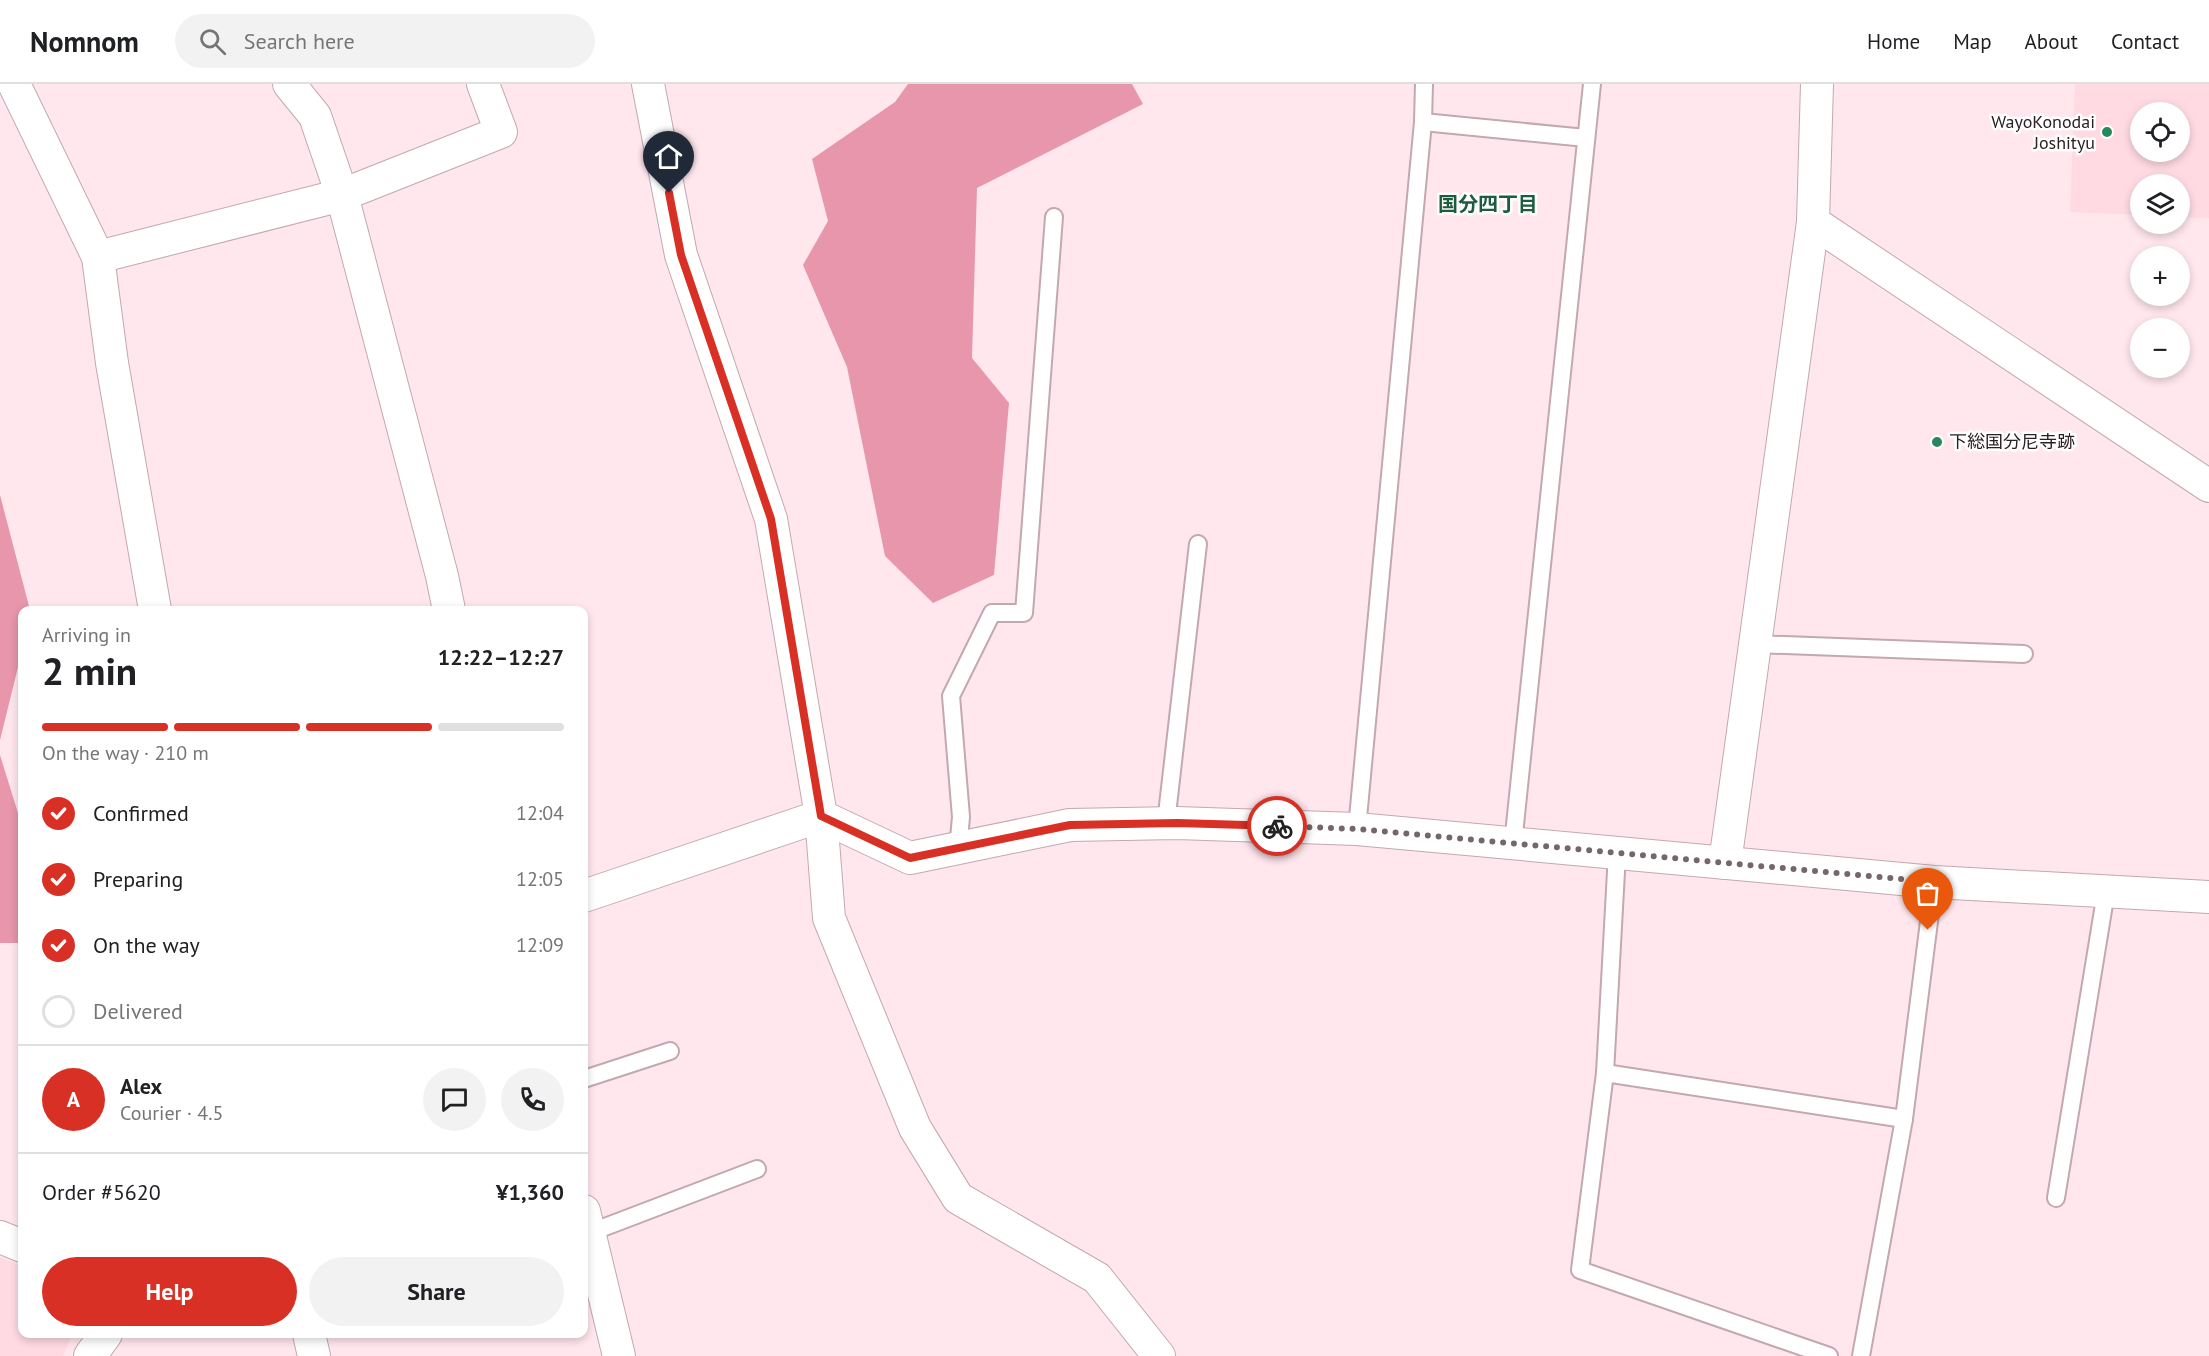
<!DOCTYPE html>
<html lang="en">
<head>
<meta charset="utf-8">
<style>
	body { margin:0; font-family:"PT Sans","Noto Sans JP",sans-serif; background:#f2f2f2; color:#202124; height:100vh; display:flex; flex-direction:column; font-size:22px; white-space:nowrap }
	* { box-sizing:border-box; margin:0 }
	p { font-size:20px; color:#757577 }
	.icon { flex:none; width:33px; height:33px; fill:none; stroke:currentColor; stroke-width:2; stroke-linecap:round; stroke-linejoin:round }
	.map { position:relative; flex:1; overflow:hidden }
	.drawer { position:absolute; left:18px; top:522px; width:570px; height:732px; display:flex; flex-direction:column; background:#fff; border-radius:12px; box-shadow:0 3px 9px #0003 }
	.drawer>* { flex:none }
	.fabs { position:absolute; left:2130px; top:18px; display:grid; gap:12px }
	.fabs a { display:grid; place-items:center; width:60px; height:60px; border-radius:50%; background:#fff; box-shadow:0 3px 9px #0003; font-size:30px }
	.pin { position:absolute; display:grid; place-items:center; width:51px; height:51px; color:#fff; margin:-62px -26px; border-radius:50% 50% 50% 0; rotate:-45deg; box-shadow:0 0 6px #0007 }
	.pin .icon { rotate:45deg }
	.courier { position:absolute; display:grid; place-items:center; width:60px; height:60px; margin:-30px; border:4px solid #d93025; border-radius:50%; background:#fff; color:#222; box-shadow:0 2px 8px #0007 }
	.headline em { font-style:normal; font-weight:700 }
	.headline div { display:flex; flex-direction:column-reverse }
	.headline { display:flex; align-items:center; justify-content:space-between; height:102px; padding:0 24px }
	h1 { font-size:39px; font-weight:700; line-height:45px }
	.bar { display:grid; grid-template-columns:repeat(4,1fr); gap:9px 6px; align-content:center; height:72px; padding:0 24px }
	.bar i { height:8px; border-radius:4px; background:#e0e0e0 }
	.bar .selected { background:#d93025 }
	.bar p { grid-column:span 4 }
	.line { display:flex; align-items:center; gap:15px; padding:0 24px; border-top:2px solid #e0e0e0 }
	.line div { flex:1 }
	.round { display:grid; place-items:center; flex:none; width:63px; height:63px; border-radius:32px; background:#f2f2f2 }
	ol { padding:0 24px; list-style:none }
	li { display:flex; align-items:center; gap:18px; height:66px }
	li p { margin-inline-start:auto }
	li .icon { padding:6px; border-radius:50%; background:#d93025; color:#fff; stroke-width:4 }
	li:last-child { color:#757577 }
	li i { width:33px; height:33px; border:3px solid #e0e0e0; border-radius:50% }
	.cta { display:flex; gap:12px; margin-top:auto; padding:12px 24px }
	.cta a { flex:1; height:69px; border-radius:36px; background:#d93025; color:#fff; font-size:24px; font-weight:700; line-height:69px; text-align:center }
	.cta a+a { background:#f2f2f2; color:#202124 }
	header { display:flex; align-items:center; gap:36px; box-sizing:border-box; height:84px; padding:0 30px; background:#fff; border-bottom:2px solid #e0e0e0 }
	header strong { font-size:28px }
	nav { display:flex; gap:33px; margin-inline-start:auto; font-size:21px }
	.search { width:420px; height:54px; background:#f2f2f2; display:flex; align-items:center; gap:15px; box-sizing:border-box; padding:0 21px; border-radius:33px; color:#757577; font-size:22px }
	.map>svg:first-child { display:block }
</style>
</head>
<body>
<header>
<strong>Nomnom</strong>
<div class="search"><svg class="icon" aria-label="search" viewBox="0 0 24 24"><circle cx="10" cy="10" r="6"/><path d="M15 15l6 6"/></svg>Search here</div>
<nav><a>Home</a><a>Map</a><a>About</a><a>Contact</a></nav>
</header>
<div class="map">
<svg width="2209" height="1272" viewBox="0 0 2209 1272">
	<rect width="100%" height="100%" fill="#ffe7ed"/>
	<!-- built -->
	<g fill="#ffdae3" fill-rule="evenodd">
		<path d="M2075,0H2209V134L2180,133V100H2140V131L2070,128ZM2140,28H2180V68H2140Z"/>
		<polygon points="0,1173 22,1182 22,1250 70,1250 71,1253 63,1272 0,1272"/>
	</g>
	<!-- forest -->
	<g fill="#e796ac">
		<polygon points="908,0 1132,0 1143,20 977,104 972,274 1009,319 994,491 933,519 885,472 847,283 803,181 828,137 812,75 895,18"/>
		<polygon points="0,411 30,526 22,526 22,567 0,656"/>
		<polygon points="0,671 22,742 22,859 0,859"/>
	</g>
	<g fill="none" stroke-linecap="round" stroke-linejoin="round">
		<!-- lane casing -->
		<g stroke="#c3a8af" stroke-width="20">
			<g id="lane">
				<polyline points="1423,38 1586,54"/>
				<polyline points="1755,560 2024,570"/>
				<polyline points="1166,739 1198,460"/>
				<polyline points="1357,745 1423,38 1424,0"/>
				<polyline points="1513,760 1592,0"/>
				<polyline points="958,765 961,733 951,612 992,529 1024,529 1054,133"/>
				<polyline points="1617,769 1605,989 1580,1186 1829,1272"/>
				<polyline points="1605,989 1904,1035"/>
				<polyline points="584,995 670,967"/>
				<polyline points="2056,1114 2106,808"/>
				<polyline points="589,1149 757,1085"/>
				<polyline points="1861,1272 1904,1035 1934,798"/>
			</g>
		</g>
		<!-- street casing -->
		<g stroke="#c3a8af" stroke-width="34">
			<g id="street">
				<polyline points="14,0 98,173 112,279 155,526"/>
				<polyline points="289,0 315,32 342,111 442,492 449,526"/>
				<polyline points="648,0 681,171 771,435 821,732 829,834 915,1044 958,1114 1097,1194 1159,1272"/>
				<polyline points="1813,138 2209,402"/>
				<polyline points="98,173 342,111 501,48 483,0"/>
				<polyline points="1725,779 1813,138 1817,0"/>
				<polyline points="584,812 821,732 910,774 1070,741 1177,739 1357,745 1934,798 2209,813"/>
				<polyline points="584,1127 619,1272"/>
				<polyline points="0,1153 22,1162"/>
				<polyline points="309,1250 314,1272"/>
				<polyline points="90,1272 106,1250"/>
			</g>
		</g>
		<!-- lane -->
		<use href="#lane" stroke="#fff" stroke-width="16"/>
		<!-- street -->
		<use href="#street" stroke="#fff" stroke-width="32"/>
	</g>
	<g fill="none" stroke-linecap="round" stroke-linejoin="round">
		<!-- done -->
		<polyline stroke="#75666a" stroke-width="6" stroke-dasharray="0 10.8" points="1277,742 1357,745 1934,798 1928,846"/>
		<!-- route -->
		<polyline stroke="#d93025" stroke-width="8" points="669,109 681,171 771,435 821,732 910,774 1070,741 1177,739 1277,742"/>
	</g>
	<!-- markers -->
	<g fill="#29865d" stroke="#fff" stroke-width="2">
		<circle cx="2107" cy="48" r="6"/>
		<circle cx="1937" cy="358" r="6"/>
	</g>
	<g text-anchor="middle" stroke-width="5" stroke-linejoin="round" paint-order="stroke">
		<!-- poi labels -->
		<g font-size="18" fill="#2b2023" stroke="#fff" text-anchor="end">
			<text x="2095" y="44">WayoKonodai<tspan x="2095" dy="21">Joshityu</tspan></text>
			<text x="1949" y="364" text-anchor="start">下総国分尼寺跡</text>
		</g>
		<!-- neighbourhood labels -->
		<g font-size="20" font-weight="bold" fill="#1d5c3f" stroke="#fff">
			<text x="1488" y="127">国分四丁目</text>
		</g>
	</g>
</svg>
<div class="fabs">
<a><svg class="icon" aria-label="locate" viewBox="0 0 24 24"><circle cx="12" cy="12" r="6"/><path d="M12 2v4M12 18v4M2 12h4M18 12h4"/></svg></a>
<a><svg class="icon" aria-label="layers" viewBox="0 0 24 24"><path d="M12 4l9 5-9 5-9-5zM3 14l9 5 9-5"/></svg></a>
<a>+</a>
<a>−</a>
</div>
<div class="pin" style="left:1928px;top:846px;background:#ea580c"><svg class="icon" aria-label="bag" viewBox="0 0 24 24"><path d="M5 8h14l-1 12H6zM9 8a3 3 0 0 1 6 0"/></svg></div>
<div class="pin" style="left:669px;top:109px;background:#1f2937"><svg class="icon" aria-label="home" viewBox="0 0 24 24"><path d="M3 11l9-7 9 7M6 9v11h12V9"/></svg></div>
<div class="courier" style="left:1277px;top:742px"><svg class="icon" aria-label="bike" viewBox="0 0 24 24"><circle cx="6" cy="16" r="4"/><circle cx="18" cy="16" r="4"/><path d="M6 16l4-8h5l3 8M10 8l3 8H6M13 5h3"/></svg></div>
<section class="drawer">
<div class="headline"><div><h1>2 min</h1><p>Arriving in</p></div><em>12:22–12:27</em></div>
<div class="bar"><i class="selected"></i><i class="selected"></i><i class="selected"></i><i></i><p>On the way · 210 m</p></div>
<ol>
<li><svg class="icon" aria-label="check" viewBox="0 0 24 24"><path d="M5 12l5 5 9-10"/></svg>Confirmed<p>12:04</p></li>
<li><svg class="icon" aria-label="check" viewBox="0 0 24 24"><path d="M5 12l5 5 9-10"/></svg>Preparing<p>12:05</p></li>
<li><svg class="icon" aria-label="check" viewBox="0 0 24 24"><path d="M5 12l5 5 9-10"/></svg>On the way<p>12:09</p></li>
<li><i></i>Delivered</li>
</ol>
<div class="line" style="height:108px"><b class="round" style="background:#d93025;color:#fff">A</b><div><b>Alex</b><p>Courier · 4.5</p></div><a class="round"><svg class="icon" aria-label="chat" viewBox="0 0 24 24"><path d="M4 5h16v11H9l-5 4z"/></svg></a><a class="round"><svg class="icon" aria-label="phone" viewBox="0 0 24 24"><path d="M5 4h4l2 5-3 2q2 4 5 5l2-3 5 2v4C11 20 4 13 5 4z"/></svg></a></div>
<div class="line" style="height:78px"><div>Order #5620</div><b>¥1,360</b></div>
<div class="cta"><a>Help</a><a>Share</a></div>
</section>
</div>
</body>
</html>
